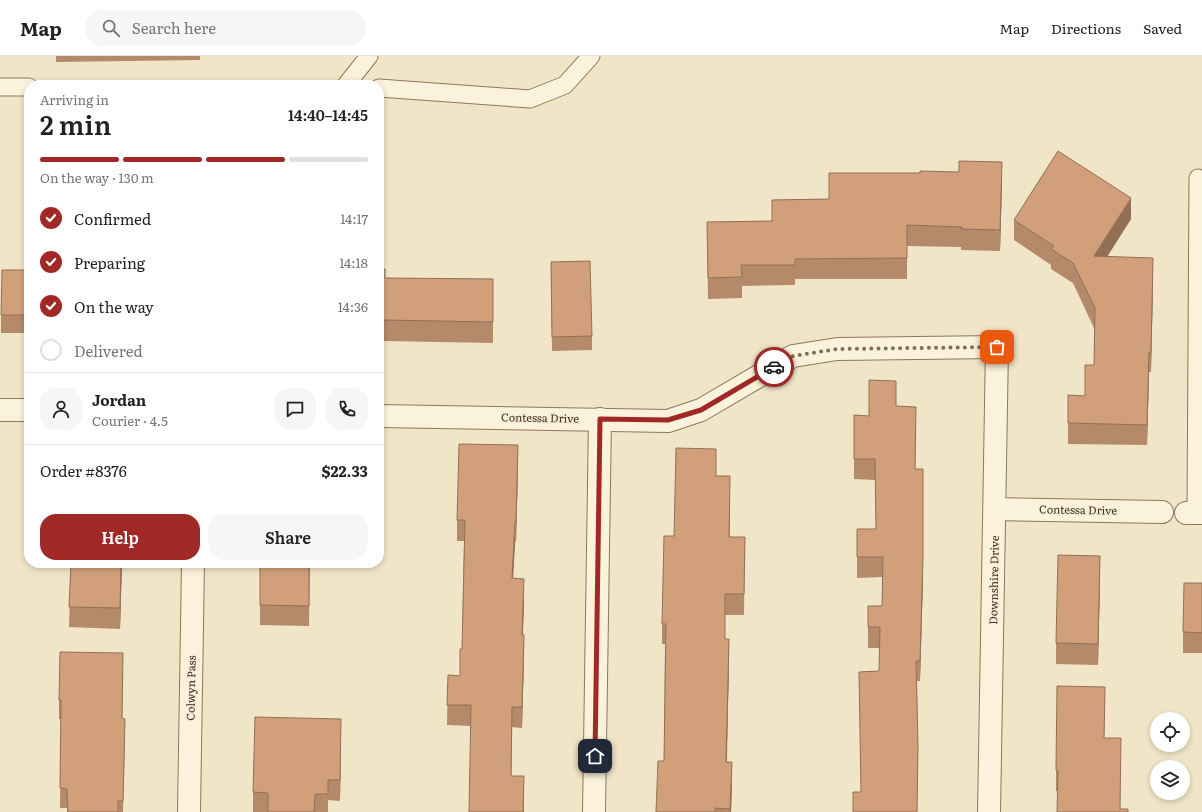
<!DOCTYPE html>
<html lang="en">
<head>
<meta charset="utf-8">
<style>
	body { margin:0; font-family:Literata,serif; background:#f6f6f6; color:#222; height:100vh; display:flex; flex-direction:column; font-size:15px; white-space:nowrap }
	* { box-sizing:border-box; margin:0 }
	p { font-size:13px; color:#767676 }
	.icon { flex:none; width:22px; height:22px; fill:none; stroke:currentColor; stroke-width:2; stroke-linecap:round; stroke-linejoin:round }
	.map { position:relative; flex:1; overflow:hidden }
	.side { position:absolute; left:24px; top:24px; width:360px; height:488px; display:flex; flex-direction:column; background:#fff; border-radius:16px; box-shadow:0 2px 6px #0003 }
	.side>* { flex:none }
	.controls { position:absolute; left:1150px; top:656px; display:grid; gap:8px }
	.controls a { display:grid; place-items:center; width:40px; height:40px; border-radius:50%; background:#fff; box-shadow:0 2px 6px #0003; font-size:20px }
	.pin { position:absolute; display:grid; place-items:center; width:34px; height:34px; color:#fff; margin:-17px; border-radius:8px; box-shadow:0 2px 6px #0006 }
	.courier { position:absolute; display:grid; place-items:center; width:40px; height:40px; margin:-20px; border:3px solid #a02827; border-radius:50%; background:#fff; color:#222; box-shadow:0 1px 5px #0007 }
	.overview em { font-style:normal; font-weight:600 }
	.overview div { display:flex; flex-direction:column-reverse }
	.overview { display:flex; align-items:center; justify-content:space-between; height:68px; padding:0 16px }
	h1 { font-size:26px; font-weight:600; line-height:30px }
	.bar { display:grid; grid-template-columns:repeat(4,1fr); gap:6px 4px; align-content:center; height:48px; padding:0 16px }
	.bar i { height:5px; border-radius:3px; background:#e0e0e0 }
	.bar .current { background:#a02827 }
	.bar p { grid-column:span 4 }
	.line { display:flex; align-items:center; gap:10px; padding:0 16px; border-top:1px solid #e0e0e0 }
	.line div { flex:1 }
	.round { display:grid; place-items:center; flex:none; width:42px; height:42px; border-radius:16px; background:#f6f6f6 }
	ol { padding:0 16px; list-style:none }
	li { display:flex; align-items:center; gap:12px; height:44px }
	li p { margin-inline-start:auto }
	li .icon { padding:4px; border-radius:50%; background:#a02827; color:#fff; stroke-width:4 }
	li:last-child { color:#767676 }
	li i { width:22px; height:22px; border:2px solid #e0e0e0; border-radius:50% }
	.action { display:flex; gap:8px; margin-top:auto; padding:8px 16px }
	.action a { flex:1; height:46px; border-radius:16px; background:#a02827; color:#fff; font-size:16px; font-weight:600; line-height:46px; text-align:center }
	.action a+a { background:#f6f6f6; color:#222 }
	header { display:flex; align-items:center; gap:24px; box-sizing:border-box; height:56px; padding:0 20px; background:#fff; border-bottom:1px solid #e0e0e0 }
	header strong { font-size:19px }
	nav { display:flex; gap:22px; margin-inline-start:auto; font-size:14px }
	.search { width:280px; height:36px; background:#f6f6f6; display:flex; align-items:center; gap:10px; box-sizing:border-box; padding:0 14px; border-radius:16px; color:#767676; font-size:15px }
	.map>svg:first-child { display:block }
</style>
</head>
<body>
<header>
<strong>Map</strong>
<div class="search"><svg class="icon" aria-label="search" viewBox="0 0 24 24"><circle cx="10" cy="10" r="6"/><path d="M15 15l6 6"/></svg>Search here</div>
<nav><a>Map</a><a>Directions</a><a>Saved</a></nav>
</header>
<div class="map">
<svg width="1202" height="756" viewBox="0 0 1202 756">
	<rect width="100%" height="100%" fill="#f1e5c7"/>
	<g fill="none" stroke-linecap="round" stroke-linejoin="round">
		<!-- service casing -->
		<g stroke="#8e775b" stroke-width="19">
			<g id="service">
				<polyline points="346,29 369,0"/>
				<polyline points="0,31 29,31"/>
				<polyline points="379,32 530,43 565,29 591,0"/>
				<polyline points="1196,457 1198,122"/>
			</g>
		</g>
		<!-- minor casing -->
		<g stroke="#8e775b" stroke-width="24">
			<g id="minor">
				<polyline points="0,354 29,354"/>
				<polyline points="379,360 668,365 701,354 793,300 837,293 997,291 989,756"/>
				<polyline points="995,453 1162,456"/>
				<polyline points="1186,457 1202,457"/>
				<polyline points="189,756 193,507"/>
				<polyline points="594,756 600,363"/>
			</g>
		</g>
		<!-- service -->
		<use href="#service" stroke="#fbf2db" stroke-width="17"/>
		<!-- minor -->
		<use href="#minor" stroke="#fbf2db" stroke-width="22"/>
	</g>
	<!-- wall -->
	<g fill="#b48a6a">
		<polygon points="56,0 200,0 200,4 56,6"/>
		<polygon points="1002,127 1000,195 961,194 961,191 907,190 907,223 795,223 795,229 742,230 742,242 708,243 707,166 772,165 772,144 829,143"/>
		<polygon points="1131,163 1107,201 1153,223 1151,316 1149,316 1147,389 1068,388 1068,339 1085,340 1094,309 1094,272 1073,227 1051,213 1051,209 1014,184 1014,164"/>
		<polygon points="551,206 592,280 592,294 552,295"/>
		<polygon points="379,213 385,222 493,223 493,287 384,285 384,287 379,287"/>
		<polygon points="29,214 29,277 1,277 1,259"/>
		<polygon points="896,350 916,372 915,413 923,521 920,625 917,625 918,711 917,756 853,756 861,736 859,616 879,615 880,592 868,592 868,571 882,550 882,521 857,522 857,473 876,473 875,424 854,423 854,359 869,360"/>
		<polygon points="518,410 516,486 515,486 513,522 524,543 523,579 524,599 522,672 512,671 511,720 524,741 471,670 447,669 448,619 460,620 462,593 464,485 457,485 457,464"/>
		<polygon points="730,441 730,481 745,481 744,559 725,559 725,583 729,603 727,706 732,727 731,756 656,756 664,705 665,588 662,588 662,568 674,480"/>
		<polygon points="71,507 122,507 120,573 69,571"/>
		<polygon points="260,507 310,507 309,570 260,569"/>
		<polygon points="1100,520 1098,609 1056,608 1056,587"/>
		<polygon points="1202,527 1202,597 1183,597 1183,576"/>
		<polygon points="123,616 122,663 125,682 123,756 67,756 67,752 60,752 61,663 59,663 59,644"/>
		<polygon points="1105,652 1104,682 1121,753 1056,735 1056,714"/>
		<polygon points="341,683 340,745 328,744 328,756 253,756 253,736"/>
	</g>
	<!-- shaded-wall -->
	<g fill="#927056">
		<polygon points="1002,106 1002,127 1000,195 1000,174"/>
		<polygon points="1131,142 1131,163 1094,221 1094,200"/>
		<polygon points="1153,202 1153,223 1151,316 1151,296"/>
		<polygon points="1149,296 1149,316 1147,389 1147,369"/>
		<polygon points="518,389 518,410 516,486 516,466"/>
		<polygon points="515,466 515,486 512,543 512,522"/>
		<polygon points="1100,500 1100,520 1098,609 1098,588"/>
		<polygon points="923,501 923,521 920,625 920,605"/>
		<polygon points="121,507 122,507 120,573 120,552"/>
		<polygon points="524,523 524,543 522,599 522,579"/>
		<polygon points="524,579 524,599 522,672 522,651"/>
		<polygon points="729,583 729,603 726,727 726,706"/>
		<polygon points="512,651 512,671 511,740 511,720"/>
		<polygon points="341,663 341,683 340,745 340,724"/>
		<polygon points="732,706 732,727 731,756 730,756"/>
		<polygon points="524,720 524,756 523,756"/>
	</g>
	<!-- building -->
	<g fill="#d1a07b" stroke="#927056">
		<polygon points="1058,95 1131,142 1094,200 1153,202 1151,296 1149,296 1147,369 1068,367 1068,339 1085,340 1085,309 1094,309 1095,252 1073,207 1051,193 1054,190 1014,164"/>
		<polygon points="959,105 1002,106 1000,174 961,173 962,171 907,169 907,202 795,203 795,209 741,209 742,221 708,222 707,166 772,165 772,144 829,143 829,117 920,117 920,115 959,116"/>
		<polygon points="590,205 592,280 552,281 551,206"/>
		<polygon points="379,213 385,213 385,222 493,223 493,266 384,264 384,266 379,266"/>
		<polygon points="2,214 29,214 29,259 1,259"/>
		<polygon points="869,324 896,325 896,350 916,351 915,413 923,413 923,501 920,605 916,605 918,690 917,756 853,756 853,736 861,736 859,616 879,615 880,571 868,571 868,550 882,550 883,501 857,501 857,473 876,473 875,403 854,403 854,359 869,360"/>
		<polygon points="459,388 518,389 516,466 515,466 512,522 524,523 522,579 524,579 522,651 512,651 511,720 524,720 523,756 469,756 471,649 447,649 448,619 460,620 460,593 462,593 465,464 457,464"/>
		<polygon points="676,392 716,393 716,420 730,420 729,481 745,481 744,538 725,538 725,583 729,583 726,706 732,706 730,753 715,752 715,756 656,756 658,705 664,705 666,568 662,568 664,480 674,480"/>
		<polygon points="1058,499 1100,500 1098,588 1056,587"/>
		<polygon points="71,507 121,507 120,552 69,551"/>
		<polygon points="260,507 309,507 309,550 260,549"/>
		<polygon points="1184,527 1202,527 1202,577 1183,576"/>
		<polygon points="60,596 123,597 122,662 125,663 123,745 118,745 118,756 68,756 67,733 60,732 61,644 59,644"/>
		<polygon points="1057,630 1105,631 1104,682 1121,682 1120,753 1128,753 1128,756 1057,756 1058,715 1056,714"/>
		<polygon points="255,661 341,663 340,724 328,724 328,738 315,738 314,756 268,756 268,737 253,736"/>
	</g>
	<g fill="none" stroke-linecap="round" stroke-linejoin="round">
		<!-- done -->
		<polyline stroke="#7c6e5a" stroke-width="4" stroke-dasharray="0 7.2" points="774,311 793,300 837,293 997,291"/>
		<!-- route -->
		<polyline stroke="#a02827" stroke-width="5" points="595,700 600,363 668,364 701,354 774,311"/>
	</g>
	<g text-anchor="middle" stroke-width="3" stroke-linejoin="round" paint-order="stroke">
		<!-- street labels -->
		<g font-size="11" fill="#3d2e1f" stroke="#f8efd7">
			<text transform="translate(540 362) rotate(1)" y="4">Contessa Drive</text>
			<text transform="translate(1078 454) rotate(1)" y="4">Contessa Drive</text>
			<text transform="translate(994 524) rotate(-89)" y="4">Downshire Drive</text>
			<text transform="translate(191 632) rotate(-89)" y="4">Colwyn Pass</text>
		</g>
	</g>
</svg>
<div class="controls">
<a><svg class="icon" aria-label="locate" viewBox="0 0 24 24"><circle cx="12" cy="12" r="6"/><path d="M12 2v4M12 18v4M2 12h4M18 12h4"/></svg></a>
<a><svg class="icon" aria-label="layers" viewBox="0 0 24 24"><path d="M12 4l9 5-9 5-9-5zM3 14l9 5 9-5"/></svg></a>
</div>
<div class="pin" style="left:997px;top:291px;background:#ea580c"><svg class="icon" aria-label="bag" viewBox="0 0 24 24"><path d="M5 8h14l-1 12H6zM9 8a3 3 0 0 1 6 0"/></svg></div>
<div class="pin" style="left:595px;top:700px;background:#1f2937"><svg class="icon" aria-label="home" viewBox="0 0 24 24"><path d="M3 11l9-7 9 7M6 9v11h12V9"/></svg></div>
<div class="courier" style="left:774px;top:311px"><svg class="icon" aria-label="car" viewBox="0 0 24 24"><path d="M5 17H2v-5l4-1 3-4h7l3 4 3 1v5h-3M9 17h6M6 11h13"/><circle cx="7" cy="17" r="2"/><circle cx="17" cy="17" r="2"/></svg></div>
<section class="side">
<div class="overview"><div><h1>2 min</h1><p>Arriving in</p></div><em>14:40–14:45</em></div>
<div class="bar"><i class="current"></i><i class="current"></i><i class="current"></i><i></i><p>On the way · 130 m</p></div>
<ol>
<li><svg class="icon" aria-label="check" viewBox="0 0 24 24"><path d="M5 12l5 5 9-10"/></svg>Confirmed<p>14:17</p></li>
<li><svg class="icon" aria-label="check" viewBox="0 0 24 24"><path d="M5 12l5 5 9-10"/></svg>Preparing<p>14:18</p></li>
<li><svg class="icon" aria-label="check" viewBox="0 0 24 24"><path d="M5 12l5 5 9-10"/></svg>On the way<p>14:36</p></li>
<li><i></i>Delivered</li>
</ol>
<div class="line" style="height:72px"><a class="round"><svg class="icon" aria-label="person" viewBox="0 0 24 24"><circle cx="12" cy="8" r="4"/><path d="M4 21q1-7 8-7t8 7"/></svg></a><div><b>Jordan</b><p>Courier · 4.5</p></div><a class="round"><svg class="icon" aria-label="chat" viewBox="0 0 24 24"><path d="M4 5h16v11H9l-5 4z"/></svg></a><a class="round"><svg class="icon" aria-label="phone" viewBox="0 0 24 24"><path d="M5 4h4l2 5-3 2q2 4 5 5l2-3 5 2v4C11 20 4 13 5 4z"/></svg></a></div>
<div class="line" style="height:52px"><div>Order #8376</div><b>$22.33</b></div>
<div class="action"><a>Help</a><a>Share</a></div>
</section>
</div>
</body>
</html>
